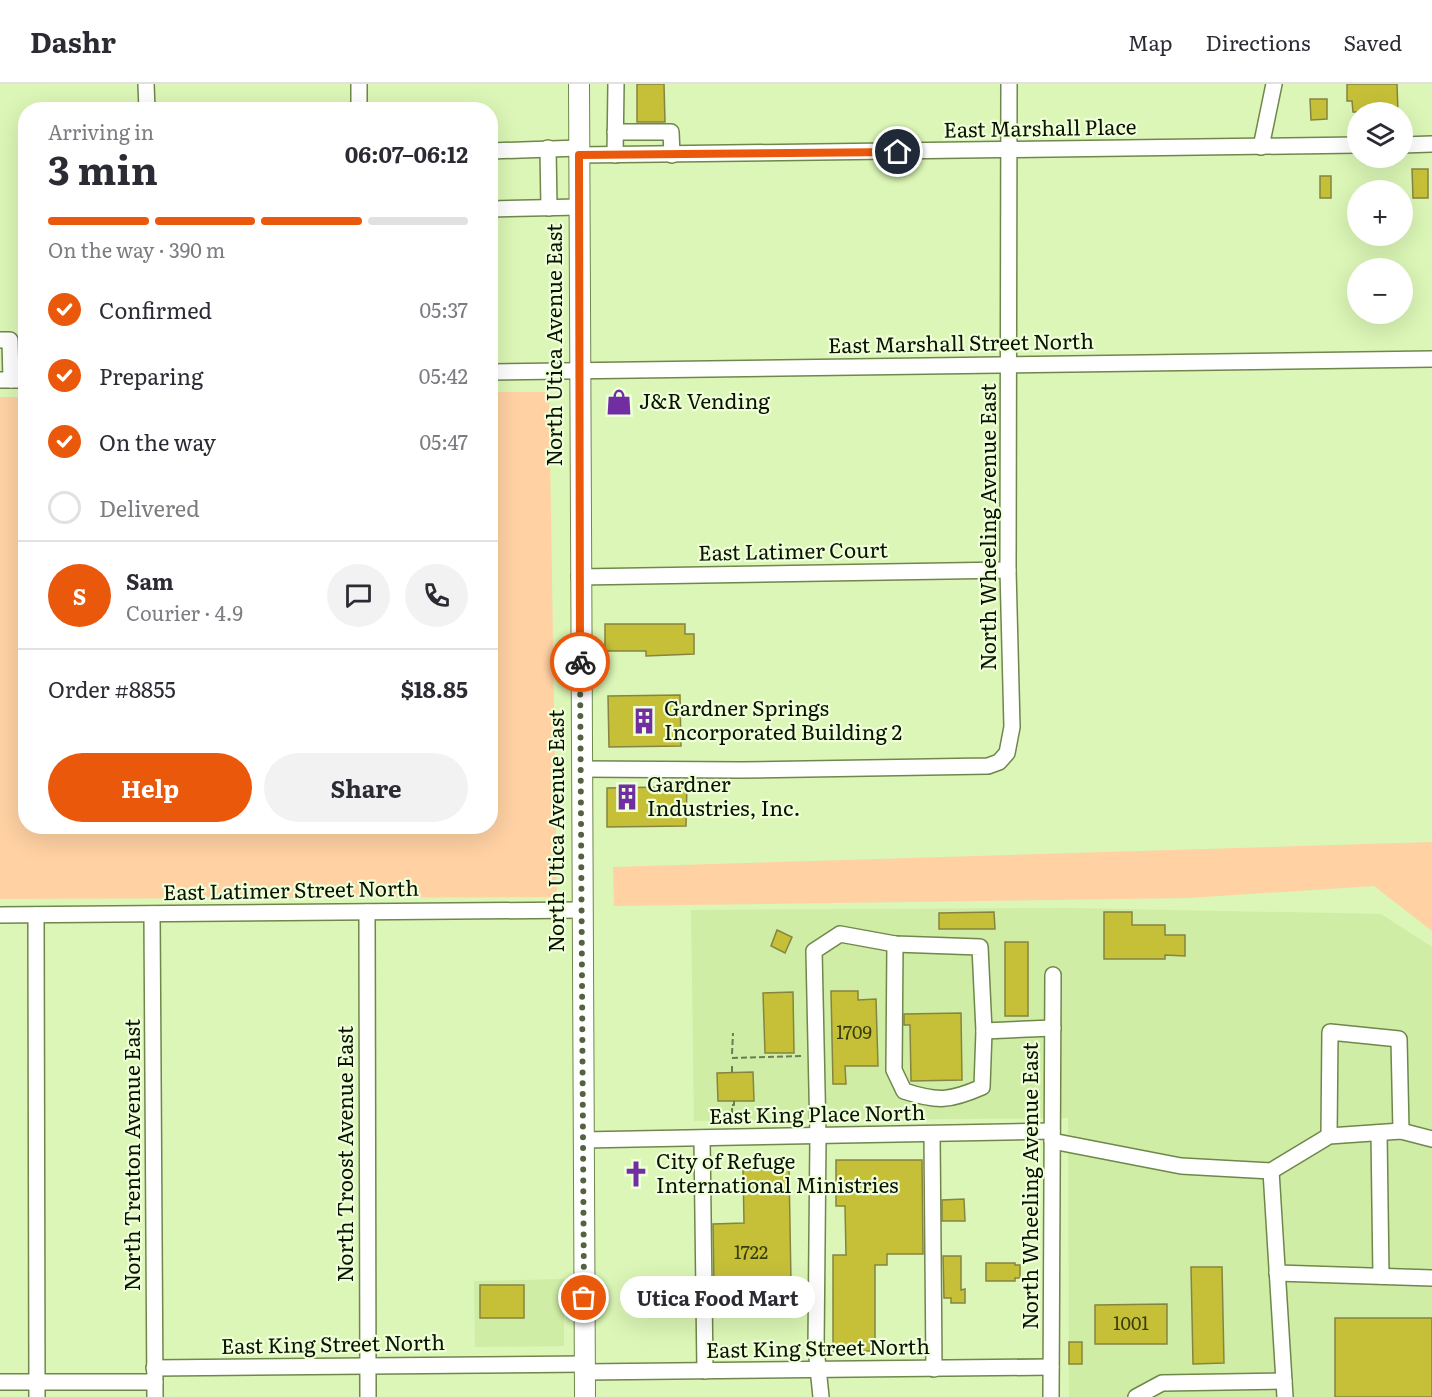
<!DOCTYPE html>
<html lang="en">
<head>
<meta charset="utf-8">
<style>
	body { margin:0; font-family:Literata,serif; background:#f2f2f3; color:#2b2b33; height:100vh; display:flex; flex-direction:column; font-size:22px; white-space:nowrap }
	* { box-sizing:border-box; margin:0 }
	p { font-size:20px; color:#7c7c81 }
	.icon { flex:none; width:33px; height:33px; fill:none; stroke:currentColor; stroke-width:2; stroke-linecap:round; stroke-linejoin:round }
	.map { position:relative; flex:1; overflow:hidden }
	.side { position:absolute; left:18px; top:18px; width:480px; height:732px; display:flex; flex-direction:column; background:#fff; border-radius:24px; box-shadow:0 6px 24px #0002 }
	.side>* { flex:none }
	.buttons { position:absolute; left:1347px; top:18px; display:grid; gap:12px }
	.buttons a { display:grid; place-items:center; width:66px; height:66px; border-radius:50%; background:#fff; box-shadow:0 6px 24px #0002; font-size:30px }
	.pin { position:absolute; display:grid; place-items:center; width:51px; height:51px; color:#fff; margin:-26px; border:3px solid #fff; border-radius:50%; box-shadow:0 2px 6px #0007 }
	.courier { position:absolute; display:grid; place-items:center; width:60px; height:60px; margin:-30px; border:4px solid #ea580c; border-radius:50%; background:#fff; color:#222; box-shadow:0 2px 8px #0007 }
	.bubble { position:absolute; height:42px; border-radius:21px; background:#fff; box-shadow:0 6px 24px #0002; font-size:20px; font-weight:700; line-height:42px; text-align:center }
	.head em { font-style:normal; font-weight:700 }
	.head div { display:flex; flex-direction:column-reverse }
	.head { display:flex; align-items:center; justify-content:space-between; height:102px; padding:0 30px }
	h1 { font-size:39px; font-weight:700; line-height:45px }
	.bar { display:grid; grid-template-columns:repeat(4,1fr); gap:9px 6px; align-content:center; height:72px; padding:0 30px }
	.bar i { height:8px; border-radius:4px; background:#e1e1e2 }
	.bar .current { background:#ea580c }
	.bar p { grid-column:span 4 }
	.line { display:flex; align-items:center; gap:15px; padding:0 30px; border-top:2px solid #e1e1e2 }
	.line div { flex:1 }
	.round { display:grid; place-items:center; flex:none; width:63px; height:63px; border-radius:32px; background:#f2f2f3 }
	ol { padding:0 30px; list-style:none }
	li { display:flex; align-items:center; gap:18px; height:66px }
	li p { margin-inline-start:auto }
	li .icon { padding:6px; border-radius:50%; background:#ea580c; color:#fff; stroke-width:4 }
	li:last-child { color:#7c7c81 }
	li i { width:33px; height:33px; border:3px solid #e1e1e2; border-radius:50% }
	.button { display:flex; gap:12px; margin-top:auto; padding:12px 30px }
	.button a { flex:1; height:69px; border-radius:36px; background:#ea580c; color:#fff; font-size:24px; font-weight:700; line-height:69px; text-align:center }
	.button a+a { background:#f2f2f3; color:#2b2b33 }
	header { display:flex; align-items:center; gap:36px; box-sizing:border-box; height:84px; padding:0 30px; background:#fff; border-bottom:2px solid #e1e1e2 }
	header strong { font-size:28px }
	nav { display:flex; gap:33px; margin-inline-start:auto; font-size:21px }
	.map>svg:first-child { display:block }
</style>
</head>
<body>
<header>
<strong>Dashr</strong>
<nav><a>Map</a><a>Directions</a><a>Saved</a></nav>
</header>
<div class="map">
<svg width="1432" height="1313" viewBox="0 0 1432 1313">
	<rect width="100%" height="100%" fill="#dbf6b6"/>
	<!-- built -->
	<g fill="#cfeda5">
		<polygon points="1068,824 1381,830 1432,863 1432,1313 1069,1313 1068,1034 694,1037 691,826"/>
		<polygon points="564,1195 564,1262 475,1263 474,1197"/>
	</g>
	<!-- green -->
	<g fill="#ffd1a3">
		<polygon points="491,308 549,308 557,810 551,813 0,815 0,313 25,313 26,742 490,742"/>
		<polygon points="1432,758 1432,847 1374,802 1189,814 614,822 613,783"/>
	</g>
	<!-- building -->
	<g fill="#c6c038" stroke="#868441" stroke-width="1.5">
		<polygon points="637,0 664,0 665,38 637,38"/>
		<polygon points="1347,0 1397,0 1398,28 1353,28 1352,17 1347,17"/>
		<polygon points="1310,15 1327,15 1327,35 1311,36"/>
		<polygon points="1412,85 1428,85 1428,114 1413,114"/>
		<rect x="1320" y="92" width="11" height="22"/>
		<polygon points="605,540 685,540 685,550 694,550 694,570 646,572 646,567 605,567"/>
		<polygon points="680,611 681,662 609,663 608,612"/>
		<polygon points="663,698 687,698 686,742 607,743 607,704 663,703"/>
		<polygon points="994,828 995,845 939,845 939,829"/>
		<polygon points="1104,828 1132,828 1132,841 1165,841 1165,851 1185,851 1185,872 1165,871 1165,875 1104,875"/>
		<polygon points="777,846 792,853 785,869 771,862"/>
		<rect x="1005" y="858" width="23" height="74"/>
		<polygon points="831,907 858,907 858,916 876,915 878,982 845,982 846,1000 833,1000"/>
		<polygon points="793,908 794,969 765,969 763,909"/>
		<polygon points="961,929 962,996 911,997 910,941 904,941 904,930"/>
		<polygon points="753,988 754,1017 718,1017 717,989"/>
		<polygon points="836,1076 922,1076 923,1170 887,1170 887,1181 875,1181 875,1267 833,1267 833,1171 846,1171 845,1122 836,1122"/>
		<polygon points="789,1085 791,1198 714,1200 713,1140 744,1139 743,1086"/>
		<polygon points="964,1115 965,1137 942,1137 942,1116"/>
		<polygon points="943,1172 961,1172 961,1206 965,1205 965,1219 951,1219 951,1214 944,1214"/>
		<polygon points="986,1179 1015,1179 1015,1181 1020,1181 1020,1194 1015,1194 1015,1197 986,1197"/>
		<polygon points="1191,1183 1222,1183 1224,1279 1193,1280"/>
		<rect x="480" y="1201" width="44" height="33"/>
		<polygon points="1167,1220 1167,1260 1095,1260 1095,1221"/>
		<rect x="1335" y="1234" width="97" height="79"/>
		<rect x="1069" y="1258" width="13" height="22"/>
	</g>
	<g fill="none" stroke-linecap="round" stroke-linejoin="round">
		<!-- minor casing -->
		<g stroke="#6f874b" stroke-width="18">
			<g id="minor">
				<polyline points="146,0 147,26"/>
				<polyline points="359,0 359,26"/>
				<polyline points="615,48 671,48 672,71"/>
				<polyline points="1402,61 1432,60"/>
				<polyline points="1261,63 1274,0"/>
				<polyline points="548,64 549,124"/>
				<polyline points="490,67 579,64"/>
				<polyline points="579,71 1358,61"/>
				<polyline points="615,71 616,0"/>
				<polyline points="490,125 579,123"/>
				<polyline points="0,256 10,256 11,296"/>
				<polyline points="490,288 1432,275"/>
				<polyline points="0,296 26,296"/>
				<polyline points="579,493 1008,486"/>
				<polyline points="581,685 741,686 988,682 999,678 1007,669 1012,643 1008,486 1009,0"/>
				<polyline points="367,828 368,1313"/>
				<polyline points="152,830 155,1313"/>
				<polyline points="0,831 581,826"/>
				<polyline points="36,831 37,1313"/>
				<path d="M895,860L894,986L904,1007C938,1018 950,1017 982,1003L984,947"/>
				<polyline points="1379,1049 1381,1192"/>
				<polyline points="932,1050 934,1285"/>
				<polyline points="1329,1052 1330,948 1399,955 1401,1047"/>
				<polyline points="702,1054 705,1287"/>
				<polyline points="583,1056 1052,1047"/>
				<polyline points="1052,1057 1181,1082 1271,1087 1329,1052 1401,1047 1432,1055"/>
				<polyline points="1271,1087 1285,1313"/>
				<polyline points="1277,1189 1432,1194"/>
				<polyline points="154,1284 585,1280"/>
				<polyline points="585,1288 1051,1283"/>
				<polyline points="0,1298 155,1298"/>
				<polyline points="821,1313 816,1264 818,1052 814,867 840,850 895,860 980,863 984,947 1053,944"/>
				<polyline points="1051,1313 1053,891"/>
				<polyline points="1136,1313 1162,1299 1284,1297"/>
			</g>
		</g>
		<!-- major casing -->
		<g stroke="#6f874b" stroke-width="22">
			<polyline id="major" points="579,0 585,1313"/>
		</g>
		<!-- path -->
		<g stroke="#6c7c54" stroke-width="2" stroke-dasharray="6 3" stroke-linecap="butt">
			<polyline points="732,970 733,949"/>
			<polyline points="732,974 802,972"/>
			<polyline points="732,982 732,988"/>
			<polyline points="732,1039 732,1021 734,1021 734,1017"/>
		</g>
		<!-- minor -->
		<use href="#minor" stroke="#fff" stroke-width="15"/>
		<!-- major -->
		<use href="#major" stroke="#fff" stroke-width="20"/>
	</g>
	<g fill="none" stroke-linecap="round" stroke-linejoin="round">
		<!-- done -->
		<polyline stroke="#546240" stroke-width="6" stroke-dasharray="0 10.8" points="580,578 584,1214"/>
		<!-- route -->
		<polyline stroke="#ea580c" stroke-width="8" points="580,578 579,71 898,68"/>
	</g>
	<!-- icons -->
	<defs>
		<g id="shop-bare" transform="scale(2.07)"><path d="M-5-2.5h2.3a2.7 3.5 0 0 1 5.4 0H5L5.5 6h-11ZM-1.5-2.5h3a1.5 2.3 0 0 0-3 0Z" fill="#712ea3" stroke="#eeffd9" stroke-width="2.5" paint-order="stroke"/></g>
		<g id="building-bare" transform="scale(2.07)"><path d="M-4-6H4V6H1V3H-1V6H-4ZM-2.5-4.3h1.7v1.8h-1.7ZM.8-4.3h1.7v1.8H.8ZM-2.5-1h1.7V.8h-1.7ZM.8-1h1.7V.8H.8Z" fill="#712ea3" stroke="#eeffd9" stroke-width="2.5" paint-order="stroke"/></g>
		<g id="church-bare" transform="scale(2.07)"><path d="M-1.2-6h2.4v3.5h3.3v2.4h-3.3V6h-2.4V-.1h-3.3v-2.4h3.3Z" fill="#712ea3" stroke="#eeffd9" stroke-width="2.5" paint-order="stroke"/></g>
	</defs>
	<g fill-rule="evenodd">
		<use href="#shop-bare" x="619" y="318"/>
		<use href="#building-bare" x="644" y="637"/>
		<use href="#building-bare" x="627" y="713"/>
		<use href="#church-bare" x="636" y="1090"/>
	</g>
	<g text-anchor="middle" stroke-width="4.5" stroke-linejoin="round" paint-order="stroke">
		<!-- number labels -->
		<g font-size="18" fill="#3a3e0e">
			<text x="854" y="955">1709</text>
			<text x="751" y="1175">1722</text>
			<text x="1131" y="1246">1001</text>
		</g>
		<!-- street labels -->
		<g font-size="21" fill="#0b1300" stroke="#eeffd9">
			<text transform="translate(1040 45) rotate(-1)" y="7">East Marshall Place</text>
			<text transform="translate(961 260) rotate(-1)" y="7">East Marshall Street North</text>
			<text transform="translate(555 261) rotate(-90)" y="7">North Utica Avenue East</text>
			<text transform="translate(989 443) rotate(-90)" y="7">North Wheeling Avenue East</text>
			<text transform="translate(793 468) rotate(-1)" y="7">East Latimer Court</text>
			<text transform="translate(557 747) rotate(-90)" y="7">North Utica Avenue East</text>
			<text transform="translate(291 807) rotate(-1)" y="7">East Latimer Street North</text>
			<text transform="translate(817 1031) rotate(-1)" y="7">East King Place North</text>
			<text transform="translate(346 1070) rotate(-90)" y="7">North Troost Avenue East</text>
			<text transform="translate(133 1071) rotate(-90)" y="7">North Trenton Avenue East</text>
			<text transform="translate(1031 1102) rotate(-90)" y="7">North Wheeling Avenue East</text>
			<text transform="translate(333 1261) rotate(-1)" y="7">East King Street North</text>
			<text transform="translate(818 1265) rotate(-1)" y="7">East King Street North</text>
		</g>
		<!-- poi labels -->
		<g font-size="21" fill="#0b1300" stroke="#eeffd9" text-anchor="start">
			<text x="639" y="325">J&amp;R Vending</text>
			<text x="664" y="632">Gardner Springs<tspan x="664" dy="24">Incorporated Building 2</tspan></text>
			<text x="647" y="708">Gardner<tspan x="647" dy="24">Industries, Inc.</tspan></text>
			<text x="656" y="1085">City of Refuge<tspan x="656" dy="24">International Ministries</tspan></text>
		</g>
	</g>
</svg>
<div class="buttons">
<a><svg class="icon" aria-label="layers" viewBox="0 0 24 24"><path d="M12 4l9 5-9 5-9-5zM3 14l9 5 9-5"/></svg></a>
<a>+</a>
<a>−</a>
</div>
<div class="pin" style="left:584px;top:1214px;background:#ea580c"><svg class="icon" aria-label="bag" viewBox="0 0 24 24"><path d="M5 8h14l-1 12H6zM9 8a3 3 0 0 1 6 0"/></svg></div>
<div class="pin" style="left:898px;top:68px;background:#1f2937"><svg class="icon" aria-label="home" viewBox="0 0 24 24"><path d="M3 11l9-7 9 7M6 9v11h12V9"/></svg></div>
<div class="courier" style="left:580px;top:578px"><svg class="icon" aria-label="bike" viewBox="0 0 24 24"><circle cx="6" cy="16" r="4"/><circle cx="18" cy="16" r="4"/><path d="M6 16l4-8h5l3 8M10 8l3 8H6M13 5h3"/></svg></div>
<div class="bubble" style="left:620px;top:1192px;width:195px">Utica Food Mart</div>
<section class="side">
<div class="head"><div><h1>3 min</h1><p>Arriving in</p></div><em>06:07–06:12</em></div>
<div class="bar"><i class="current"></i><i class="current"></i><i class="current"></i><i></i><p>On the way · 390 m</p></div>
<ol>
<li><svg class="icon" aria-label="check" viewBox="0 0 24 24"><path d="M5 12l5 5 9-10"/></svg>Confirmed<p>05:37</p></li>
<li><svg class="icon" aria-label="check" viewBox="0 0 24 24"><path d="M5 12l5 5 9-10"/></svg>Preparing<p>05:42</p></li>
<li><svg class="icon" aria-label="check" viewBox="0 0 24 24"><path d="M5 12l5 5 9-10"/></svg>On the way<p>05:47</p></li>
<li><i></i>Delivered</li>
</ol>
<div class="line" style="height:108px"><b class="round" style="background:#ea580c;color:#fff">S</b><div><b>Sam</b><p>Courier · 4.9</p></div><a class="round"><svg class="icon" aria-label="chat" viewBox="0 0 24 24"><path d="M4 5h16v11H9l-5 4z"/></svg></a><a class="round"><svg class="icon" aria-label="phone" viewBox="0 0 24 24"><path d="M5 4h4l2 5-3 2q2 4 5 5l2-3 5 2v4C11 20 4 13 5 4z"/></svg></a></div>
<div class="line" style="height:78px"><div>Order #8855</div><b>$18.85</b></div>
<div class="button"><a>Help</a><a>Share</a></div>
</section>
</div>
</body>
</html>
